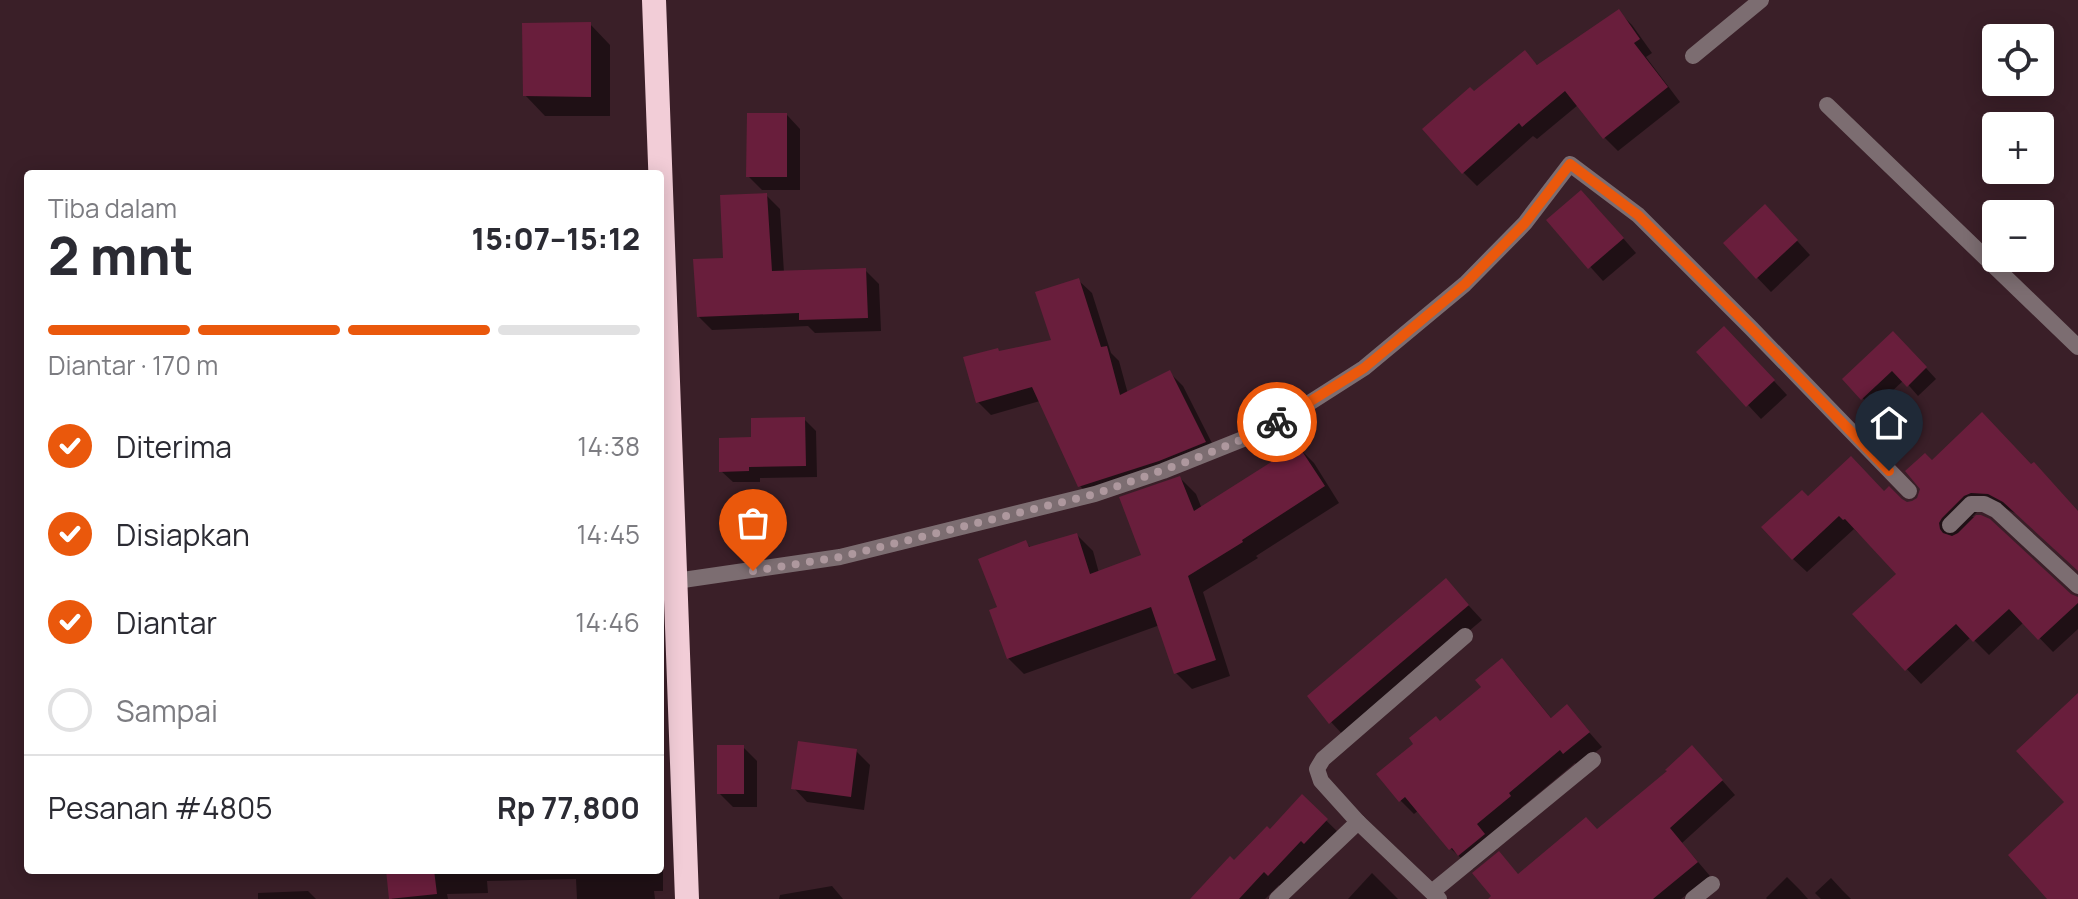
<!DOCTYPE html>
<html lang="id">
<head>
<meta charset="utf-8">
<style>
	body { margin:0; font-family:Manrope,sans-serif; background:#f7f7f7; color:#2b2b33; height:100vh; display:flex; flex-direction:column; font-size:30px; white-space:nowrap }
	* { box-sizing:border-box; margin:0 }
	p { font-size:26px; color:#7c7c81 }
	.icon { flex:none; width:44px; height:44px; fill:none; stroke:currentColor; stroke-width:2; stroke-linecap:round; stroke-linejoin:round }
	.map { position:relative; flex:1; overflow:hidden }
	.panel { position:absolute; left:24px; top:170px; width:640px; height:704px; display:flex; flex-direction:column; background:#fff; border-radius:8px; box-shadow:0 4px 20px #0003 }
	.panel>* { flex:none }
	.buttons { position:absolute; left:1982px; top:24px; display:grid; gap:16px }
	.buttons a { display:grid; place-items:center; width:72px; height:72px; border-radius:8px; background:#fff; box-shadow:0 4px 20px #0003; font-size:40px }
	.pin { position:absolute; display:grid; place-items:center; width:68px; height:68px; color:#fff; margin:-82px -34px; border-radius:50% 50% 50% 0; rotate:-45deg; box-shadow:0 0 8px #0007 }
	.pin .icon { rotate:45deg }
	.courier { position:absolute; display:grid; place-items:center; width:80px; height:80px; margin:-40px; border:6px solid #ea580c; border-radius:50%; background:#fff; color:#222; box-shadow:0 2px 10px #0007 }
	.headline em { font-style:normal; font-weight:800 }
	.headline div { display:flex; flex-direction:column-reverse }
	.headline { display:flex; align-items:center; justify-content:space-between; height:136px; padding:0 24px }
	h1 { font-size:52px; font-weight:800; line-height:60px }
	.bar { display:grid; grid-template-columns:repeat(4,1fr); gap:12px 8px; align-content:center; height:96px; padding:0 24px }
	.bar i { height:10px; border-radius:6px; background:#e1e1e2 }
	.bar .active { background:#ea580c }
	.bar p { grid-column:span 4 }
	.line { display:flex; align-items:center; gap:20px; padding:0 24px; border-top:2px solid #e1e1e2 }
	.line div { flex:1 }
	ol { padding:0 24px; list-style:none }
	li { display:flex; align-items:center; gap:24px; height:88px }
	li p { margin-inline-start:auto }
	li .icon { padding:8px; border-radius:50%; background:#ea580c; color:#fff; stroke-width:4 }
	li:last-child { color:#7c7c81 }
	li i { width:44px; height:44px; border:4px solid #e1e1e2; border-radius:50% }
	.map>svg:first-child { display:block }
</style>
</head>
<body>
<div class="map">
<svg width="2078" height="899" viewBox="0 0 2078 899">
	<rect width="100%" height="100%" fill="#3a1f28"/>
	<!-- shadow -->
	<g fill="#0007">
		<polygon points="1618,11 1632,25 1652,53 1646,57 1680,102 1618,151 1604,137 1578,105 1537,139 1533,136 1477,186 1463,172 1474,94 1525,52 1539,67"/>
		<polygon points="590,24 610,45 610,116 545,116 525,95"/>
		<polygon points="787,115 800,129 800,190 762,190 748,176"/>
		<polygon points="766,195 780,209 784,273 865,270 879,284 881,331 815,333 808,326 712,330 698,316"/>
		<polygon points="1595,206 1636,253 1603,281 1549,221"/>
		<polygon points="1778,220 1810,255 1771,292 1725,244"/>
		<polygon points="1078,280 1092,293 1111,353 1119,361 1128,394 1170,373 1183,386 1218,455 1093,499 1080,486 1040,401 991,415 978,402 1000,353 1053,341"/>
		<polygon points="1738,342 1787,395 1761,419 1748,405"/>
		<polygon points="1904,344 1936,379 1918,396 1904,380 1873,409 1845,380"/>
		<polygon points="804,419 816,431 817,477 760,478 760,482 733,482 721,471 753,439"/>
		<polygon points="1298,447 1314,463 1339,503 1256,556 1258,558 1203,592 1230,676 1192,689 1176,673 1160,625 1024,674 1008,658 1000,608 1025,542 1031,548 1077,535 1093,551 1099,573 1144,557 1180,478 1196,494 1202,509"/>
		<polygon points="1932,462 2078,512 2078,570 2017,514 2000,506 1982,507 1972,517 1981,517 2074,598 2078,599 2078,629 2053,652 2024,622 1989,655 1971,637 1921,684 1855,614 1899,574 1854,529 1807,572 1793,559 1808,499 1884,494 1906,504 1919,500"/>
		<polygon points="1446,581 1482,620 1344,736 1331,722"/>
		<polygon points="1515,674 1552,719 1567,707 1602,747 1578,766 1575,763 1521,808 1523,810 1489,839 1497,849 1473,869 1451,849 1419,810 1414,814 1400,800 1440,723"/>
		<polygon points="743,747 757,761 757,807 733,807 719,793"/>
		<polygon points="856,751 870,765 864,810 807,802 794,788"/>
		<polygon points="1706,762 1735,795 1682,843 1710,876 1681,899 1496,899 1598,830"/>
		<polygon points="1302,797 1340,834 1283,889 1279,885 1265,899 1192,899 1270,832"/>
		<polygon points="660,863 663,865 663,891 654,891 655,899 577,899 576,879 487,881 488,893 447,894 448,899 392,899 388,870 660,870"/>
		<polygon points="1372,873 1398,899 1348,899"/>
		<polygon points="1787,877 1800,890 1808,899 1767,899 1766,898"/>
		<polygon points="1831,878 1843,891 1851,899 1821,899 1815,893"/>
		<polygon points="832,886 843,899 779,899 780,895"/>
		<polygon points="308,891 316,899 258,899 258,893"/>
	</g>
	<!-- building -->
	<g fill="#691e3c">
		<polygon points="1619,9 1640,39 1634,43 1668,87 1603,139 1565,91 1522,127 1519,123 1462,174 1422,129 1470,87 1474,91 1525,50 1537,65"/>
		<polygon points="591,22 591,97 523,96 522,23"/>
		<polygon points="747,113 787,113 787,177 746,177"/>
		<polygon points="1581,190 1624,238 1588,269 1546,220"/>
		<polygon points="767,193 772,271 866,268 868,318 799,320 799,313 697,317 693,259 723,258 720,195"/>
		<polygon points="1765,204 1798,240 1756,279 1723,243"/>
		<polygon points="1079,278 1101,347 1107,346 1120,395 1170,370 1206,442 1159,461 1078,487 1032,387 976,403 963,357 998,348 999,351 1051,340 1035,292"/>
		<polygon points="1724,326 1775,380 1746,407 1696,352"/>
		<polygon points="1893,331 1927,367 1907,387 1892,371 1861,400 1842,379"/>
		<polygon points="1982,412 2031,464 2034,462 2078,511 2078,571 2003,502 1988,494 1971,493 1964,496 1942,518 1939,523 1940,529 1943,533 1952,536 1958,533 1976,515 1981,515 1990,519 2071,594 2078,597 2078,603 2038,640 2009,609 1973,642 1956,624 1905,671 1852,614 1896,574 1845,519 1843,520 1839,516 1792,560 1761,527 1802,490 1808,496 1851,456 1884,491 1889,486 1902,499 1907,502 1912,501 1917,498 1920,489 1905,471 1925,453 1932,460"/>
		<polygon points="805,417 806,466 749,467 749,471 719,472 719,438 751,437 751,418"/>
		<polygon points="1298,445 1325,486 1242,540 1243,542 1188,576 1216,660 1174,674 1151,607 1007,659 989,610 997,607 978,559 1026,540 1029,547 1077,533 1090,574 1141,555 1119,497 1180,476 1194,511"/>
		<polygon points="1446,578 1469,605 1329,724 1307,696"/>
		<polygon points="1502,658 1551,718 1567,704 1590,732 1563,754 1560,750 1509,793 1511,796 1477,824 1485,834 1458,856 1452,848 1449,850 1405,797 1399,802 1376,774 1413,744 1409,738 1436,716 1440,721 1481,687 1475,680"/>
		<polygon points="2078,693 2078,899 2047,899 2008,855 2064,802 2016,751"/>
		<polygon points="798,741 857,749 851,797 791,789"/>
		<rect x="717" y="745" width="27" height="49"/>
		<polygon points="1692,745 1723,780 1670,828 1698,862 1653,899 1488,899 1491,896 1472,873 1499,851 1518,874 1586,817 1597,829 1667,771 1665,770"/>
		<polygon points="1302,794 1328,819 1304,844 1301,841 1268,876 1264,872 1239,899 1190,899 1230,856 1234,860 1267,826 1270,829"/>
		<polygon points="386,870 434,870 437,894 389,899"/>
	</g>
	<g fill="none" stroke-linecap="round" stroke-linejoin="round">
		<!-- street -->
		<g stroke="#7c6d71" stroke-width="16">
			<polyline points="1693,56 1761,0"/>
			<polyline points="1827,105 2078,347"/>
			<polyline points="1950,525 1971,504 1984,504 1996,510 2078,586"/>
			<polyline points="676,581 840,557 1095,494 1163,471 1258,433 1303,407 1364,368 1465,284 1525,223 1570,164 1638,215 1751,328 1909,491"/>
			<polyline points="1432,892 1593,760"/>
			<polyline points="1277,899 1358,822"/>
			<polyline points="1439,899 1358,822 1321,781 1317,769 1323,759 1465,636"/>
			<polyline points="1693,899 1712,884"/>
		</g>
		<!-- highway -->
		<polyline stroke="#f2cdd7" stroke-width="24" points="654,0 687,899"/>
	</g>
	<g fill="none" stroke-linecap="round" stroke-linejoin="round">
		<!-- done -->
		<polyline stroke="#ae989e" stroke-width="8" stroke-dasharray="0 14.4" points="753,571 840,557 1095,494 1189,461 1258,433 1277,422"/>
		<!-- route -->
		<polyline stroke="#ea580c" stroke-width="10" points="1277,422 1364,368 1465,284 1525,223 1570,164 1638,215 1751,328 1889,471"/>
	</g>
</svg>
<div class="buttons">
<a><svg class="icon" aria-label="locate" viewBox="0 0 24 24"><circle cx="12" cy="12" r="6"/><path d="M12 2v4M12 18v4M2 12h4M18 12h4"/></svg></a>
<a>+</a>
<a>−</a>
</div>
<div class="pin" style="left:753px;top:571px;background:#ea580c"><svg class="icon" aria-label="bag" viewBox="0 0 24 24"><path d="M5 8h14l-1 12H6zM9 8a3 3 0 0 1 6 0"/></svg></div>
<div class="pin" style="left:1889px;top:471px;background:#1f2937"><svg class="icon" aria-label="home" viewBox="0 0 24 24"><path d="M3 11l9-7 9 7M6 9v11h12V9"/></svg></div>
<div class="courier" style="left:1277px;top:422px"><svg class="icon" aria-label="bike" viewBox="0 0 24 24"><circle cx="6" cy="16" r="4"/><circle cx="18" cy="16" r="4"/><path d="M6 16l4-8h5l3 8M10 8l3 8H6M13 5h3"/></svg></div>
<section class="panel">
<div class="headline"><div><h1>2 mnt</h1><p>Tiba dalam</p></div><em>15:07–15:12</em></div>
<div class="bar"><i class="active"></i><i class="active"></i><i class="active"></i><i></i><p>Diantar · 170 m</p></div>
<ol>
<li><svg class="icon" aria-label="check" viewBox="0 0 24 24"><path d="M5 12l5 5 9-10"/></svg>Diterima<p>14:38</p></li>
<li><svg class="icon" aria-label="check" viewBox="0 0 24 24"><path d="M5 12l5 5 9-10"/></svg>Disiapkan<p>14:45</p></li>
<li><svg class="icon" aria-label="check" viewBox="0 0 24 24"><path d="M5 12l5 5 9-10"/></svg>Diantar<p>14:46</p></li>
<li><i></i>Sampai</li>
</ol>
<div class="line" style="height:104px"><div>Pesanan #4805</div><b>Rp 77,800</b></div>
</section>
</div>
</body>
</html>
